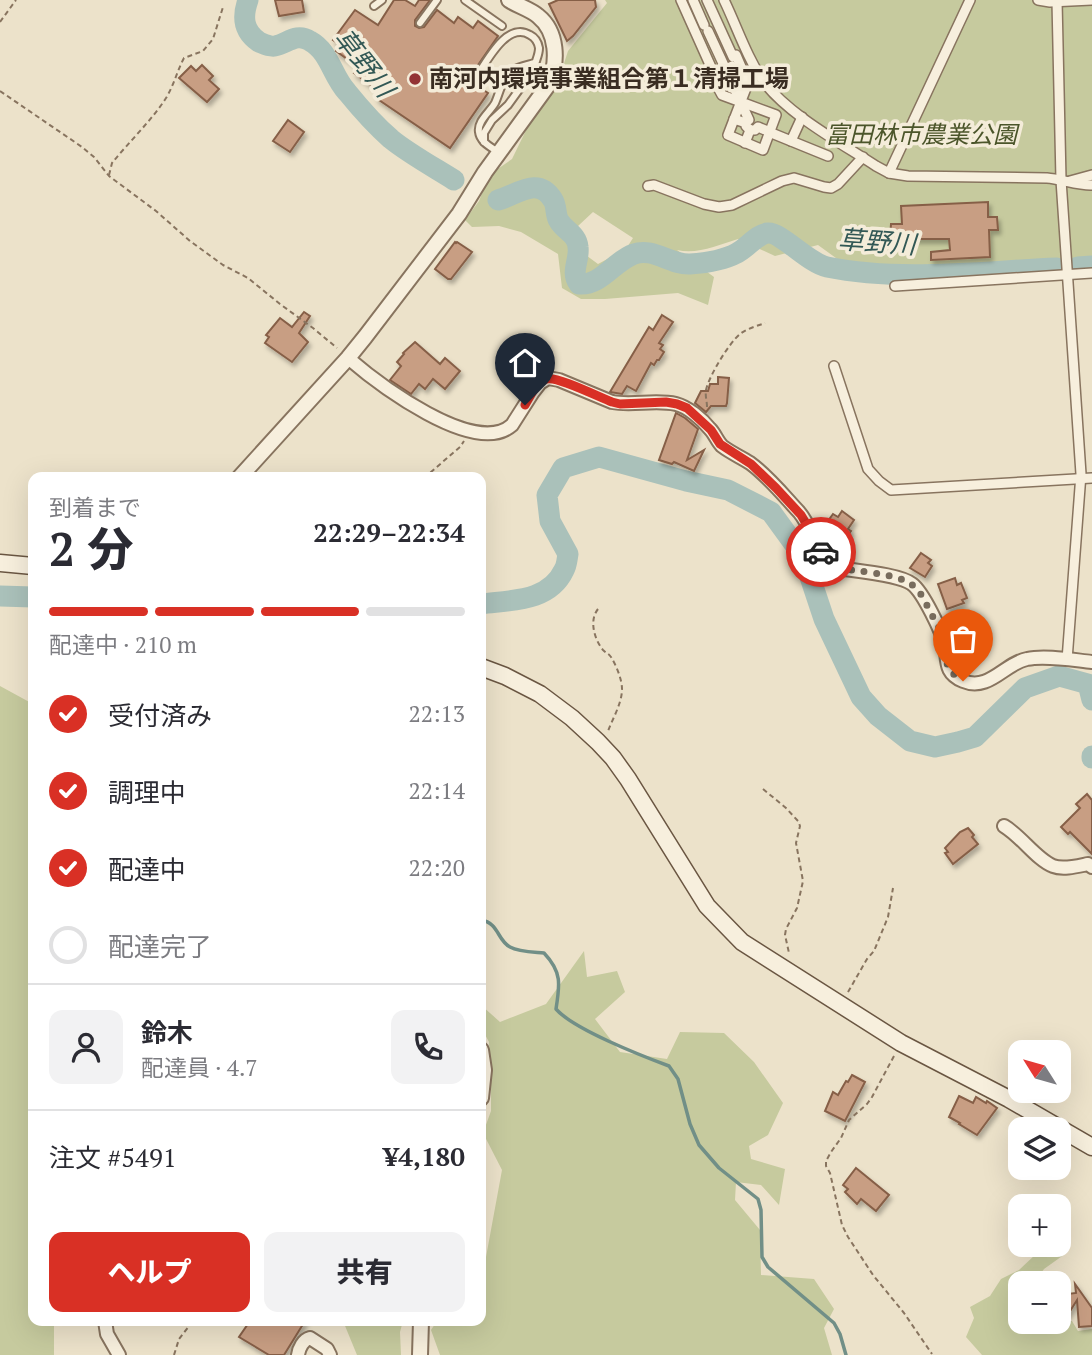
<!DOCTYPE html>
<html lang="ja">
<head>
<meta charset="utf-8">
<style>
	body { margin:0; font-family:"PT Serif","Noto Sans JP",serif; background:#f2f2f3; color:#2b2b33; height:100vh; display:flex; flex-direction:column; font-size:26px; white-space:nowrap }
	* { box-sizing:border-box; margin:0 }
	p { font-size:23px; color:#7c7c81 }
	.icon { flex:none; width:38px; height:38px; fill:none; stroke:currentColor; stroke-width:2; stroke-linecap:round; stroke-linejoin:round }
	.map { position:relative; flex:1; overflow:hidden }
	.details { position:absolute; left:28px; top:472px; width:458px; height:854px; display:flex; flex-direction:column; background:#fff; border-radius:14px; box-shadow:0 7px 28px #0002 }
	.details>* { flex:none }
	.needle { width:46px; rotate:307deg }
	.tools { position:absolute; left:1008px; top:1040px; display:grid; gap:14px }
	.tools a { display:grid; place-items:center; width:63px; height:63px; border-radius:14px; background:#fff; box-shadow:0 7px 28px #0002; font-size:35px }
	.pin { position:absolute; display:grid; place-items:center; width:60px; height:60px; color:#fff; margin:-72px -30px; border-radius:50% 50% 50% 0; rotate:-45deg; box-shadow:0 0 7px #0007 }
	.pin .icon { rotate:45deg }
	.courier { position:absolute; display:grid; place-items:center; width:70px; height:70px; margin:-35px; border:5px solid #d93025; border-radius:50%; background:#fff; color:#222; box-shadow:0 2px 9px #0007 }
	.headline em { font-style:normal; font-weight:800 }
	.headline div { display:flex; flex-direction:column-reverse }
	.headline { display:flex; align-items:center; justify-content:space-between; height:119px; padding:0 21px }
	h1 { font-size:46px; font-weight:800; line-height:52px }
	.bar { display:grid; grid-template-columns:repeat(4,1fr); gap:10px 7px; align-content:center; height:84px; padding:0 21px }
	.bar i { height:9px; border-radius:5px; background:#e1e1e2 }
	.bar .on { background:#d93025 }
	.bar p { grid-column:span 4 }
	.line { display:flex; align-items:center; gap:18px; padding:0 21px; border-top:2px solid #e1e1e2 }
	.line div { flex:1 }
	.round { display:grid; place-items:center; flex:none; width:74px; height:74px; border-radius:14px; background:#f2f2f3 }
	ol { padding:0 21px; list-style:none }
	li { display:flex; align-items:center; gap:21px; height:77px }
	li p { margin-inline-start:auto }
	li .icon { padding:7px; border-radius:50%; background:#d93025; color:#fff; stroke-width:4 }
	li:last-child { color:#7c7c81 }
	li i { width:38px; height:38px; border:4px solid #e1e1e2; border-radius:50% }
	.primary-button { display:flex; gap:14px; margin-top:auto; padding:14px 21px }
	.primary-button a { flex:1; height:80px; border-radius:14px; background:#d93025; color:#fff; font-size:28px; font-weight:800; line-height:80px; text-align:center }
	.primary-button a+a { background:#f2f2f3; color:#2b2b33 }
	.map>svg:first-child { display:block }
</style>
</head>
<body>
<div class="map">
<svg width="1092" height="1355" viewBox="0 0 1092 1355">
	<defs>
		<filter id="shadow"><feDropShadow dx="2.5" dy="4" stdDeviation="2" flood-color="#0004"/></filter>
	</defs>
	<rect width="100%" height="100%" fill="#ece2ca"/>
	<!-- green -->
	<g fill="#c6ca9e" fill-rule="evenodd">
		<path d="M605,0H1092V261L894,272L847,266L818,245L775,256L738,239C718,245 697,255 677,250L714,277L708,305L678,293L605,299H581L562,288L558,254L521,232L499,226L472,227L465,220L479,201L489,175L512,159L533,116L558,82L568,51L607,3ZM593,212L633,238L626,249L598,264L583,253L578,226Z"/>
		<polygon points="0,686 33,704 33,1321 54,1321 54,1355 0,1355"/>
		<polygon points="584,951 587,977 617,971 625,992 595,1019 620,1052 667,1059 680,1032 724,1033 754,1062 783,1103 768,1135 749,1146 751,1159 785,1169 779,1205 761,1185 736,1182 735,1200 760,1230 761,1275 814,1279 834,1309 824,1328 832,1355 440,1355 431,1330 437,1321 481,1321 481,1263 486,1257 502,1170 483,1133 491,1111 491,1094 489,1042 481,1027 481,1005 500,1022 546,1004"/>
		<polygon points="1036,1254 1065,1254 1044,1269 1034,1283 1020,1283 1020,1321 1072,1321 1078,1331 1092,1329 1092,1355 982,1355 966,1337 974,1318 970,1307 990,1296 1001,1279 1019,1270"/>
		<polygon points="343,1321 403,1321 400,1332 401,1355 357,1355"/>
	</g>
	<g fill="none" stroke-linecap="round" stroke-linejoin="round">
		<!-- stream -->
		<path stroke="#718f87" stroke-width="3.5" d="M481,920C499,923 497,940 510,947C519,952 534,952 544,953C562,972 560,984 556,1009C573,1029 642,1056 669,1066L678,1079L690,1124L699,1145L719,1168L758,1199L761,1210L762,1257L768,1267L834,1323L840,1334L846,1355"/>
		<!-- river -->
		<g stroke="#aac1ba" stroke-width="21">
			<path d="M248,0C242,17 243,31 259,42C264,44 269,47 275,46C287,44 296,32 310,41C330,52 332,76 347,92C360,108 376,126 391,139C408,153 435,168 454,180"/>
			<path d="M498,200C517,195 538,175 553,200C557,206 555,215 559,221C565,231 577,234 578,247C580,260 570,272 579,284C601,286 614,261 634,254C653,247 670,265 690,264C705,263 724,260 737,253C747,248 757,234 768,233C781,232 808,263 827,267C900,282 983,271 1057,268"/>
			<polyline points="1078,267 1092,266"/>
			<polyline points="0,596 33,597"/>
			<path d="M481,604C511,600 549,602 564,570C567,565 567,559 568,554L550,521L547,495L563,468L599,457L686,481L728,490L771,512L803,556L824,619L861,697L878,716L910,741L935,747L958,742L975,737L1025,688L1059,676L1088,684L1092,700"/>
			<polyline points="1092,756 1092,758"/>
		</g>
	</g>
	<!-- building -->
	<g fill="#c89e83" stroke="#865f47" stroke-width="2" filter="url(#shadow)">
		<polygon points="275,0 302,0 304,12 279,16"/>
		<polygon points="394,0 405,0 415,6 419,0 430,0 415,20 415,26 419,28 424,27 437,10 454,23 458,17 473,28 478,21 498,36 467,81 471,87 477,86 488,93 450,148 376,98 380,92 354,73 358,67 336,51 340,45 333,40 355,10 378,25"/>
		<polygon points="558,0 595,0 596,7 573,36 567,41 549,4"/>
		<polygon points="202,65 213,76 209,80 219,89 207,102 179,78 191,66 196,71"/>
		<polygon points="288,120 304,132 290,152 273,141"/>
		<polygon points="988,202 988,217 997,217 998,230 989,230 990,257 931,260 931,252 950,250 949,239 890,239 891,224 902,224 901,206"/>
		<polygon points="455,242 456,243 457,242 472,252 451,279 448,279 435,269"/>
		<polygon points="304,312 310,316 299,333 308,342 292,362 265,343 269,337 266,335 280,318 292,327"/>
		<polygon points="662,315 673,322 659,343 663,345 660,349 664,352 659,360 657,360 654,365 651,363 636,391 627,386 622,394 610,392 649,327 653,330"/>
		<polygon points="415,342 440,364 445,358 460,371 445,389 433,379 425,389 419,384 411,394 390,380 401,366 397,362 404,354 403,353"/>
		<polygon points="718,377 729,378 727,403 726,406 711,406 706,412 695,403 701,391 708,391 710,384 718,384"/>
		<polygon points="676,413 685,418 698,429 687,460 704,450 694,471 674,462 672,464 659,460"/>
		<polygon points="842,511 854,520 848,529 851,531 844,540 825,525 833,514 838,517"/>
		<polygon points="921,553 931,560 928,563 932,566 925,577 910,568"/>
		<polygon points="955,578 957,585 961,583 967,598 962,600 964,603 947,609 938,584"/>
		<polygon points="1087,794 1092,800 1092,854 1070,832 1068,834 1061,827 1080,808 1076,804"/>
		<polygon points="968,828 974,835 972,837 978,844 953,864 945,853 948,852 945,848 960,832"/>
		<polygon points="852,1075 865,1082 845,1121 825,1111 833,1092 838,1095 846,1081 848,1082"/>
		<polygon points="959,1096 973,1103 976,1097 986,1103 987,1101 997,1108 977,1135 959,1124 960,1123 949,1117"/>
		<polygon points="856,1168 889,1195 876,1211 861,1199 857,1204 845,1192 848,1189 843,1185"/>
		<polygon points="1059,1282 1068,1294 1076,1293 1075,1284 1092,1308 1092,1326 1079,1327 1077,1300 1067,1316 1064,1315 1059,1320"/>
		<polygon points="250,1321 305,1321 284,1355 269,1355 239,1337"/>
	</g>
	<g fill="none" stroke-linecap="round" stroke-linejoin="round">
		<!-- service casing -->
		<g stroke="#88745f" stroke-width="10">
			<g id="service">
				<polyline points="465,0 502,26"/>
				<polyline points="374,6 382,0"/>
				<polyline points="420,23 437,0"/>
				<path d="M473,82C485,65 506,20 530,35C536,38 538,42 539,48C539,56 535,61 534,69L508,105L492,120L484,133V142"/>
				<path d="M498,152C491,147 480,142 479,132C477,121 490,112 495,103C500,92 502,77 514,70C520,66 528,65 535,63"/>
			</g>
		</g>
		<!-- pedestrian casing -->
		<g stroke="#88745f" stroke-width="12">
			<g id="pedestrian">
				<polyline points="681,0 711,67 708,69 722,95 776,115 763,150 728,135 748,83 736,55 733,57 707,0"/>
				<polyline points="693,0 704,25"/>
				<path d="M724,0C737,27 747,58 764,82C789,115 841,143 876,166L889,173L908,176L1047,178C1060,179 1081,186 1092,185"/>
				<polyline points="1038,0 1050,2 1092,0"/>
				<polyline points="1057,1 1061,180 1081,474 1067,660"/>
				<polyline points="708,31 727,72 725,77 715,82"/>
				<polygon points="732,66 739,79 725,85 719,72"/>
				<polyline points="730,79 749,120"/>
				<polyline points="734,119 746,123 746,126 750,130 745,143"/>
				<polyline points="750,130 755,130 758,127 770,132"/>
				<polyline points="769,132 828,156"/>
				<polyline points="791,141 802,117"/>
				<polyline points="889,173 970,0"/>
				<polyline points="1070,181 1092,175"/>
				<polyline points="648,186 654,185 704,204 719,207 732,205 782,181 794,178 824,187 831,188 838,184 863,157"/>
				<polyline points="895,286 1092,273"/>
				<polyline points="834,366 868,469 879,481 891,490 1092,478"/>
			</g>
		</g>
		<!-- minor casing -->
		<g stroke="#88745f" stroke-width="16">
			<g id="minor">
				<path d="M348,358C377,383 475,458 512,425L533,392L540,383L548,378L559,380L612,402C633,406 655,399 676,404C688,407 702,419 710,429C715,434 717,441 722,446C731,453 741,457 750,463C768,476 784,496 799,512C814,530 817,556 838,568C855,571 899,574 912,584C923,592 942,632 945,645C948,661 944,673 963,681C989,692 1005,663 1027,659C1045,655 1073,660 1092,662"/>
				<path d="M1004,826C1021,836 1037,860 1053,866C1063,870 1078,866 1088,864L1092,867"/>
				<polyline points="105,1321 107,1334 119,1355"/>
				<path d="M298,1355C299,1348 303,1340 310,1338L327,1349L330,1355"/>
			</g>
		</g>
		<!-- tertiary casing -->
		<g stroke="#88745f" stroke-width="18">
			<g id="tertiary">
				<path d="M239,478L348,358L365,337L459,214L485,172L549,84C558,62 558,32 538,16C530,9 518,6 509,0"/>
				<polyline points="481,1050 484,1070 481,1098"/>
				<polyline points="420,1355 421,1321"/>
			</g>
		</g>
		<!-- secondary casing -->
		<g stroke="#6a5642" stroke-width="19">
			<g id="secondary">
				<polyline points="0,563 33,566"/>
				<polyline points="481,667 505,676 540,694 572,718 598,742 613,758 628,779 707,906 742,942 901,1043 1009,1099 1092,1147"/>
			</g>
		</g>
		<!-- path -->
		<g stroke="#88745f" stroke-width="2" stroke-dasharray="5 3.5" stroke-linecap="butt">
			<polyline points="0,22 16,0"/>
			<polyline points="0,91 82,147 94,157 109,176 156,211 190,241 223,265 248,278 280,304 313,328 337,348"/>
			<path d="M109,175L112,163C128,143 152,120 166,98C174,85 177,71 184,58L203,51L213,39L223,7"/>
			<path d="M707,407C707,401 705,396 706,390C709,376 729,343 740,334C748,328 757,326 765,323"/>
			<polyline points="424,478 460,447 464,441"/>
			<path d="M598,609C589,620 594,639 603,650C608,655 607,652 611,657C616,665 622,679 622,689C622,703 613,718 608,731"/>
			<polyline points="763,789 786,808 798,821 800,826 796,843 803,881 797,908 786,929 785,935 789,953"/>
			<polyline points="848,992 867,959 874,951 888,917 893,888"/>
			<polyline points="894,1056 872,1097 867,1104 849,1120 841,1138 831,1152 826,1161 826,1166 830,1173 842,1225 848,1237 873,1275 904,1313 932,1354"/>
			<polyline points="174,1355 179,1339 193,1321"/>
		</g>
		<!-- service -->
		<use href="#service" stroke="#f7efdd" stroke-width="6"/>
		<!-- pedestrian -->
		<use href="#pedestrian" stroke="#f7efdd" stroke-width="9"/>
		<!-- minor -->
		<use href="#minor" stroke="#f7efdd" stroke-width="12"/>
		<!-- tertiary -->
		<use href="#tertiary" stroke="#f7efdd" stroke-width="14"/>
		<!-- secondary -->
		<use href="#secondary" stroke="#f7efdd" stroke-width="16"/>
	</g>
	<g fill="none" stroke-linecap="round" stroke-linejoin="round">
		<!-- done -->
		<path stroke="#786c5d" stroke-width="7" stroke-dasharray="0 12.6" d="M821,552L830,564L838,568C855,571 898,574 911,584C922,591 926,605 932,615C937,625 943,634 945,645C949,666 942,667 963,681"/>
		<!-- route -->
		<path stroke="#d93025" stroke-width="9" d="M525,405C530,397 536,382 547,379C557,376 599,397 612,402L620,404L666,402L677,404L687,408L711,430L720,444L751,464L776,488L801,515L813,535L821,552"/>
	</g>
	<!-- markers -->
	<circle fill="#933335" stroke="#f4ecd9" stroke-width="2.5" cx="415" cy="79" r="7"/>
	<g text-anchor="middle" stroke-width="7" stroke-linejoin="round" paint-order="stroke">
		<!-- poi labels -->
		<g font-size="24" font-weight="bold" fill="#3a2d22" stroke="#f4ecd9" text-anchor="start">
			<text x="429" y="87">南河内環境事業組合第１清掃工場</text>
		</g>
		<!-- park labels -->
		<g font-size="24" font-style="italic" fill="#4b552a" stroke="#f4ecd9">
			<text x="921" y="143">富田林市農業公園</text>
		</g>
		<!-- water labels -->
		<g font-size="26" font-style="italic" fill="#325855" stroke="#f4ecd9">
			<text transform="translate(364 63) rotate(52)" y="9">草野川</text>
			<text transform="translate(877 242) rotate(4)" y="9">草野川</text>
		</g>
	</g>
</svg>
<div class="tools">
<a><svg class="needle" viewBox="-14 -14 28 28"><path d="M0-13l5 13h-10z" fill="#e53935"/><path d="M0 13l5-13h-10z" fill="#7c7c81"/></svg></a>
<a><svg class="icon" aria-label="layers" viewBox="0 0 24 24"><path d="M12 4l9 5-9 5-9-5zM3 14l9 5 9-5"/></svg></a>
<a>+</a>
<a>−</a>
</div>
<div class="pin" style="left:963px;top:681px;background:#ea580c"><svg class="icon" aria-label="bag" viewBox="0 0 24 24"><path d="M5 8h14l-1 12H6zM9 8a3 3 0 0 1 6 0"/></svg></div>
<div class="pin" style="left:525px;top:405px;background:#1f2937"><svg class="icon" aria-label="home" viewBox="0 0 24 24"><path d="M3 11l9-7 9 7M6 9v11h12V9"/></svg></div>
<div class="courier" style="left:821px;top:552px"><svg class="icon" aria-label="car" viewBox="0 0 24 24"><path d="M5 17H2v-5l4-1 3-4h7l3 4 3 1v5h-3M9 17h6M6 11h13"/><circle cx="7" cy="17" r="2"/><circle cx="17" cy="17" r="2"/></svg></div>
<section class="details">
<div class="headline"><div><h1>2 分</h1><p>到着まで</p></div><em>22:29–22:34</em></div>
<div class="bar"><i class="on"></i><i class="on"></i><i class="on"></i><i></i><p>配達中 · 210 m</p></div>
<ol>
<li><svg class="icon" aria-label="check" viewBox="0 0 24 24"><path d="M5 12l5 5 9-10"/></svg>受付済み<p>22:13</p></li>
<li><svg class="icon" aria-label="check" viewBox="0 0 24 24"><path d="M5 12l5 5 9-10"/></svg>調理中<p>22:14</p></li>
<li><svg class="icon" aria-label="check" viewBox="0 0 24 24"><path d="M5 12l5 5 9-10"/></svg>配達中<p>22:20</p></li>
<li><i></i>配達完了</li>
</ol>
<div class="line" style="height:126px"><a class="round"><svg class="icon" aria-label="person" viewBox="0 0 24 24"><circle cx="12" cy="8" r="4"/><path d="M4 21q1-7 8-7t8 7"/></svg></a><div><b>鈴木</b><p>配達員 · 4.7</p></div><a class="round"><svg class="icon" aria-label="phone" viewBox="0 0 24 24"><path d="M5 4h4l2 5-3 2q2 4 5 5l2-3 5 2v4C11 20 4 13 5 4z"/></svg></a></div>
<div class="line" style="height:91px"><div>注文 #5491</div><b>¥4,180</b></div>
<div class="primary-button"><a>ヘルプ</a><a>共有</a></div>
</section>
</div>
</body>
</html>
